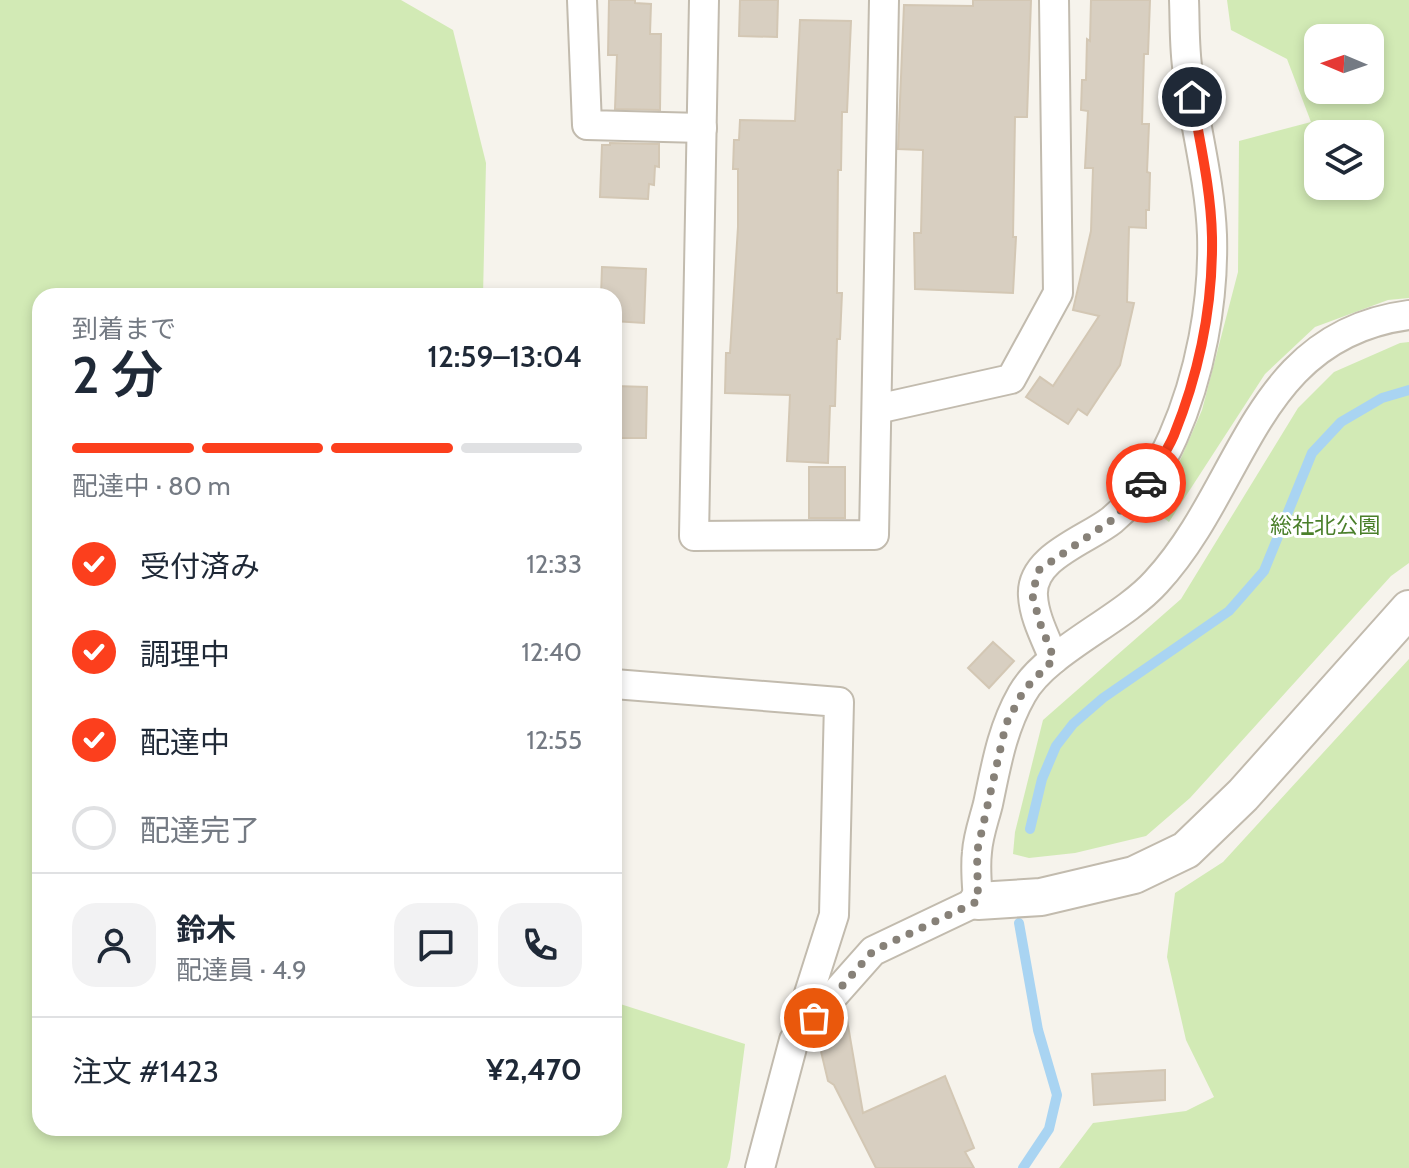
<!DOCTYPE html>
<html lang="ja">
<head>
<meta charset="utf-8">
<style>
	body { margin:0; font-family:Cabin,"Noto Sans JP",sans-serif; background:#f2f2f3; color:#1f2937; height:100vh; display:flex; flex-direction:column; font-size:30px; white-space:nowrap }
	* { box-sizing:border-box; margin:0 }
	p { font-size:26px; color:#747a83 }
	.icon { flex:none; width:44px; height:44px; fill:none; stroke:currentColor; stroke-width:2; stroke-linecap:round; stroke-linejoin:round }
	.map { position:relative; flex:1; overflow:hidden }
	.side { position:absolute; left:32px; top:288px; width:590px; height:848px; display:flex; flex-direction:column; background:#fff; border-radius:24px; box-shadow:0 4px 12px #0003 }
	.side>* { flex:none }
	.needle { width:52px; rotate:272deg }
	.controls { position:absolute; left:1304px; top:24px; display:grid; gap:16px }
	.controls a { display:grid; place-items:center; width:80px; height:80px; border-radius:16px; background:#fff; box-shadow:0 4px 12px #0003; font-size:40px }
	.pin { position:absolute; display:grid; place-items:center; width:68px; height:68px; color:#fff; margin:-34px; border:4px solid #fff; border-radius:50%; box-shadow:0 2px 8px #0007 }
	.courier { position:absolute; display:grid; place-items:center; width:80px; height:80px; margin:-40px; border:6px solid #fc3f1d; border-radius:50%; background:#fff; color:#222; box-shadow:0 2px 10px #0007 }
	.overview em { font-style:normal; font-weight:600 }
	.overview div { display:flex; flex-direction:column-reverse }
	.overview { display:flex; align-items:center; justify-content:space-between; height:136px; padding:0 40px }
	h1 { font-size:52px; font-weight:600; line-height:60px }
	.bar { display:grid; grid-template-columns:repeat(4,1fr); gap:12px 8px; align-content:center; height:96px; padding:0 40px }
	.bar i { height:10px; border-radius:6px; background:#e0e1e3 }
	.bar .selected { background:#fc3f1d }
	.bar p { grid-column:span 4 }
	.line { display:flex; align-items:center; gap:20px; padding:0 40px; border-top:2px solid #e0e1e3 }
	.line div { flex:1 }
	.round { display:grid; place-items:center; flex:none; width:84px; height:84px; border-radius:24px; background:#f2f2f3 }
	ol { padding:0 40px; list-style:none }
	li { display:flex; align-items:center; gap:24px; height:88px }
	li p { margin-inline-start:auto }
	li .icon { padding:8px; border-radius:50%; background:#fc3f1d; color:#fff; stroke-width:4 }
	li:last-child { color:#747a83 }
	li i { width:44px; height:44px; border:4px solid #e0e1e3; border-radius:50% }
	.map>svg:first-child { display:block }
</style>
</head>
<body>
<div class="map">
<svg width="1409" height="1168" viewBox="0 0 1409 1168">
	<rect width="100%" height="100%" fill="#f6f3ec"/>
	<!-- green -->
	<g fill="#d2eab5" fill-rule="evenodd">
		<polygon points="0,0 401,0 453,30 486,163 483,296 40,296 40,1128 614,1128 614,1002 745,1044 730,1159 727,1168 0,1168"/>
		<path d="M1227,0H1409V298L1388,300L1315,327L1265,374L1169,522L1157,513L1202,410L1238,272L1239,141L1311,122L1287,59L1231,30ZM1370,38V90H1318V38ZM1370,134V186H1318V134Z"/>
		<polygon points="1409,342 1409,563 1391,576 1190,798 1146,836 1075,853 1029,858 1013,854 1015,832 1043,720 1181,599 1298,408 1334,372 1400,343"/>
		<polygon points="1409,659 1409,1168 1059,1168 1093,1123 1186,1111 1214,1097 1186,1040 1167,957 1175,893 1223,862"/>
	</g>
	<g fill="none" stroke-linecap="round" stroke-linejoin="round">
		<!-- stream -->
		<g stroke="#a9d4f2" stroke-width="10">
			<polyline points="1030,829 1042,779 1056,746 1073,724 1103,698 1229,611 1264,571 1312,453 1341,422 1382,398 1409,390"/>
			<polyline points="1019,923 1038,1030 1057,1095 1049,1129 1023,1168"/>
		</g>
	</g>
	<!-- building -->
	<g fill="#d8cfc1" stroke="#d3c7b4" stroke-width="2">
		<polygon points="609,0 635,0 635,3 651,4 650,34 661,34 660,110 615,109 617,55 608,55"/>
		<polygon points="740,0 778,0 777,37 739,36"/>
		<polygon points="973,0 1031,0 1027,117 1015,117 1013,237 1016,237 1013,293 915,289 914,233 921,233 923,150 898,149 904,5 973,6"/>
		<polygon points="1091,0 1150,0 1148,54 1144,54 1142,124 1149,124 1147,172 1150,173 1149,210 1146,210 1146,228 1129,227 1127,302 1134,303 1120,365 1087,415 1078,409 1068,424 1026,397 1040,377 1053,386 1099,316 1073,310 1091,231 1093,168 1085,168 1088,111 1081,110 1082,80 1086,80 1087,39 1090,41"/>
		<polygon points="800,20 851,21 847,112 842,112 841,170 838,170 837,293 842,293 840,339 837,339 835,406 830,406 828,463 787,461 790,395 725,393 726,353 730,353 738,227 738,169 733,169 734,140 739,140 740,120 795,121"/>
		<polygon points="610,143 659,144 659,167 655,166 654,185 649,184 648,199 600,197 602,145 610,145"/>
		<polygon points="602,267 646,269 644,323 614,321 614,296 601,296"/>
		<polygon points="614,386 647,387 646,438 614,438"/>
		<rect x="809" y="467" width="36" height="51"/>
		<polygon points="993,642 1014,661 989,688 968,668"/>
		<polygon points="845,1008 863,1113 945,1076 974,1148 965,1152 974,1168 876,1168 834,1085 828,1081 819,1043"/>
		<polygon points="1165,1070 1165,1100 1094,1105 1092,1074"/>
	</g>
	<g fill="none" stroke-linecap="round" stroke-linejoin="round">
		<!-- minor casing -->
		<g stroke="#c2bbae" stroke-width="32">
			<g id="minor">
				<polyline points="582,0 587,125 702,128"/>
				<polyline points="704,0 694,536 874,535 884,0"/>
				<polyline points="877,409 1011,379 1058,293 1054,0"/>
				<path d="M1054,659C1046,639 1034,617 1033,596C1030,557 1087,540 1112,520C1137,499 1160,467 1173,437C1200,376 1214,302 1212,235C1210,181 1195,127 1188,73C1184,49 1185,24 1184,0"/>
				<polyline points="614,684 839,702 834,915 798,1028"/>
				<path d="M760,1168L794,1040L873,951L978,901C977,885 975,868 977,852C978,836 984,820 988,804C996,766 1002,729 1022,694C1046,651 1121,621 1156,582C1245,486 1254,335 1409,315"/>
			</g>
		</g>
		<!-- tertiary casing -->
		<g stroke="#c2bbae" stroke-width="40">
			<polyline id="tertiary" points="978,901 1041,897 1134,875 1186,850 1243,795 1409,609"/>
		</g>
		<!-- minor -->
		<use href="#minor" stroke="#fff" stroke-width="28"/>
		<!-- tertiary -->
		<use href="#tertiary" stroke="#fff" stroke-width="36"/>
	</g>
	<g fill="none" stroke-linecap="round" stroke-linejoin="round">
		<!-- done -->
		<polyline stroke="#878178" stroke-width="8" stroke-dasharray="0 14.4" points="814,1018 873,951 978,901 977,852 1006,724 1024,690 1054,659 1040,623 1032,594 1039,570 1112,520 1146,483"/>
		<!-- route -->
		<path stroke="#fc3f1d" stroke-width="10" d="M1146,483C1155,468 1167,452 1174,435C1199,373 1213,304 1212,237C1211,190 1200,143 1192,97"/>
	</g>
	<g text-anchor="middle" stroke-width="6" stroke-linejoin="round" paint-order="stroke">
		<!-- park labels -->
		<g font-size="22" fill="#4a7f2a" stroke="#fff">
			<text x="1325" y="533">総社北公園</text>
		</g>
	</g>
</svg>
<div class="controls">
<a><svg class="needle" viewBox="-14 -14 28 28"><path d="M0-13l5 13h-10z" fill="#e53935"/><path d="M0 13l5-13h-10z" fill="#747a83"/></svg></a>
<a><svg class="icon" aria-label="layers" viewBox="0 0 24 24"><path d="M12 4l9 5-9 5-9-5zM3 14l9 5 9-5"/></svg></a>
</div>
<div class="pin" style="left:814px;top:1018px;background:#ea580c"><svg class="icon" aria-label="bag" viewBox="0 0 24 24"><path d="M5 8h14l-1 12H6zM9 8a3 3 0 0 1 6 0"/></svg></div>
<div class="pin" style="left:1192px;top:97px;background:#1f2937"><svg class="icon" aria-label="home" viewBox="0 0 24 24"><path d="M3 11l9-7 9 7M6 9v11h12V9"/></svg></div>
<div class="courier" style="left:1146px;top:483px"><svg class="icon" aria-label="car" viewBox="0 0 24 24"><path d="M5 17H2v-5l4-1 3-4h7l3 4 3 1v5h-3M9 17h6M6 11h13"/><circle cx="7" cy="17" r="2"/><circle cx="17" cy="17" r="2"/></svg></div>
<section class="side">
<div class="overview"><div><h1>2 分</h1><p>到着まで</p></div><em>12:59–13:04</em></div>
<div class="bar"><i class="selected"></i><i class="selected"></i><i class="selected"></i><i></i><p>配達中 · 80 m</p></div>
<ol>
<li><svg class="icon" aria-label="check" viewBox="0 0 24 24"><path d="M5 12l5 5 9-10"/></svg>受付済み<p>12:33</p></li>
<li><svg class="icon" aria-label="check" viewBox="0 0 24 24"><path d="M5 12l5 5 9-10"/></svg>調理中<p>12:40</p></li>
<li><svg class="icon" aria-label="check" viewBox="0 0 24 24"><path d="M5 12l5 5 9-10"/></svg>配達中<p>12:55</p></li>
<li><i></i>配達完了</li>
</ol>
<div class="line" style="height:144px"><a class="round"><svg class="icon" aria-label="person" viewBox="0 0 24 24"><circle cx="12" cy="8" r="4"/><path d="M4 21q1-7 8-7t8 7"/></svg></a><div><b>鈴木</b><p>配達員 · 4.9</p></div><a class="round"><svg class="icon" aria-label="chat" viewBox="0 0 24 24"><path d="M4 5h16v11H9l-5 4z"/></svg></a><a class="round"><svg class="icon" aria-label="phone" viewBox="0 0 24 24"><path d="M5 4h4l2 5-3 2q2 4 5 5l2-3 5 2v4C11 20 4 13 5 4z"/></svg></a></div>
<div class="line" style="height:104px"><div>注文 #1423</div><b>¥2,470</b></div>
</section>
</div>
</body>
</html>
